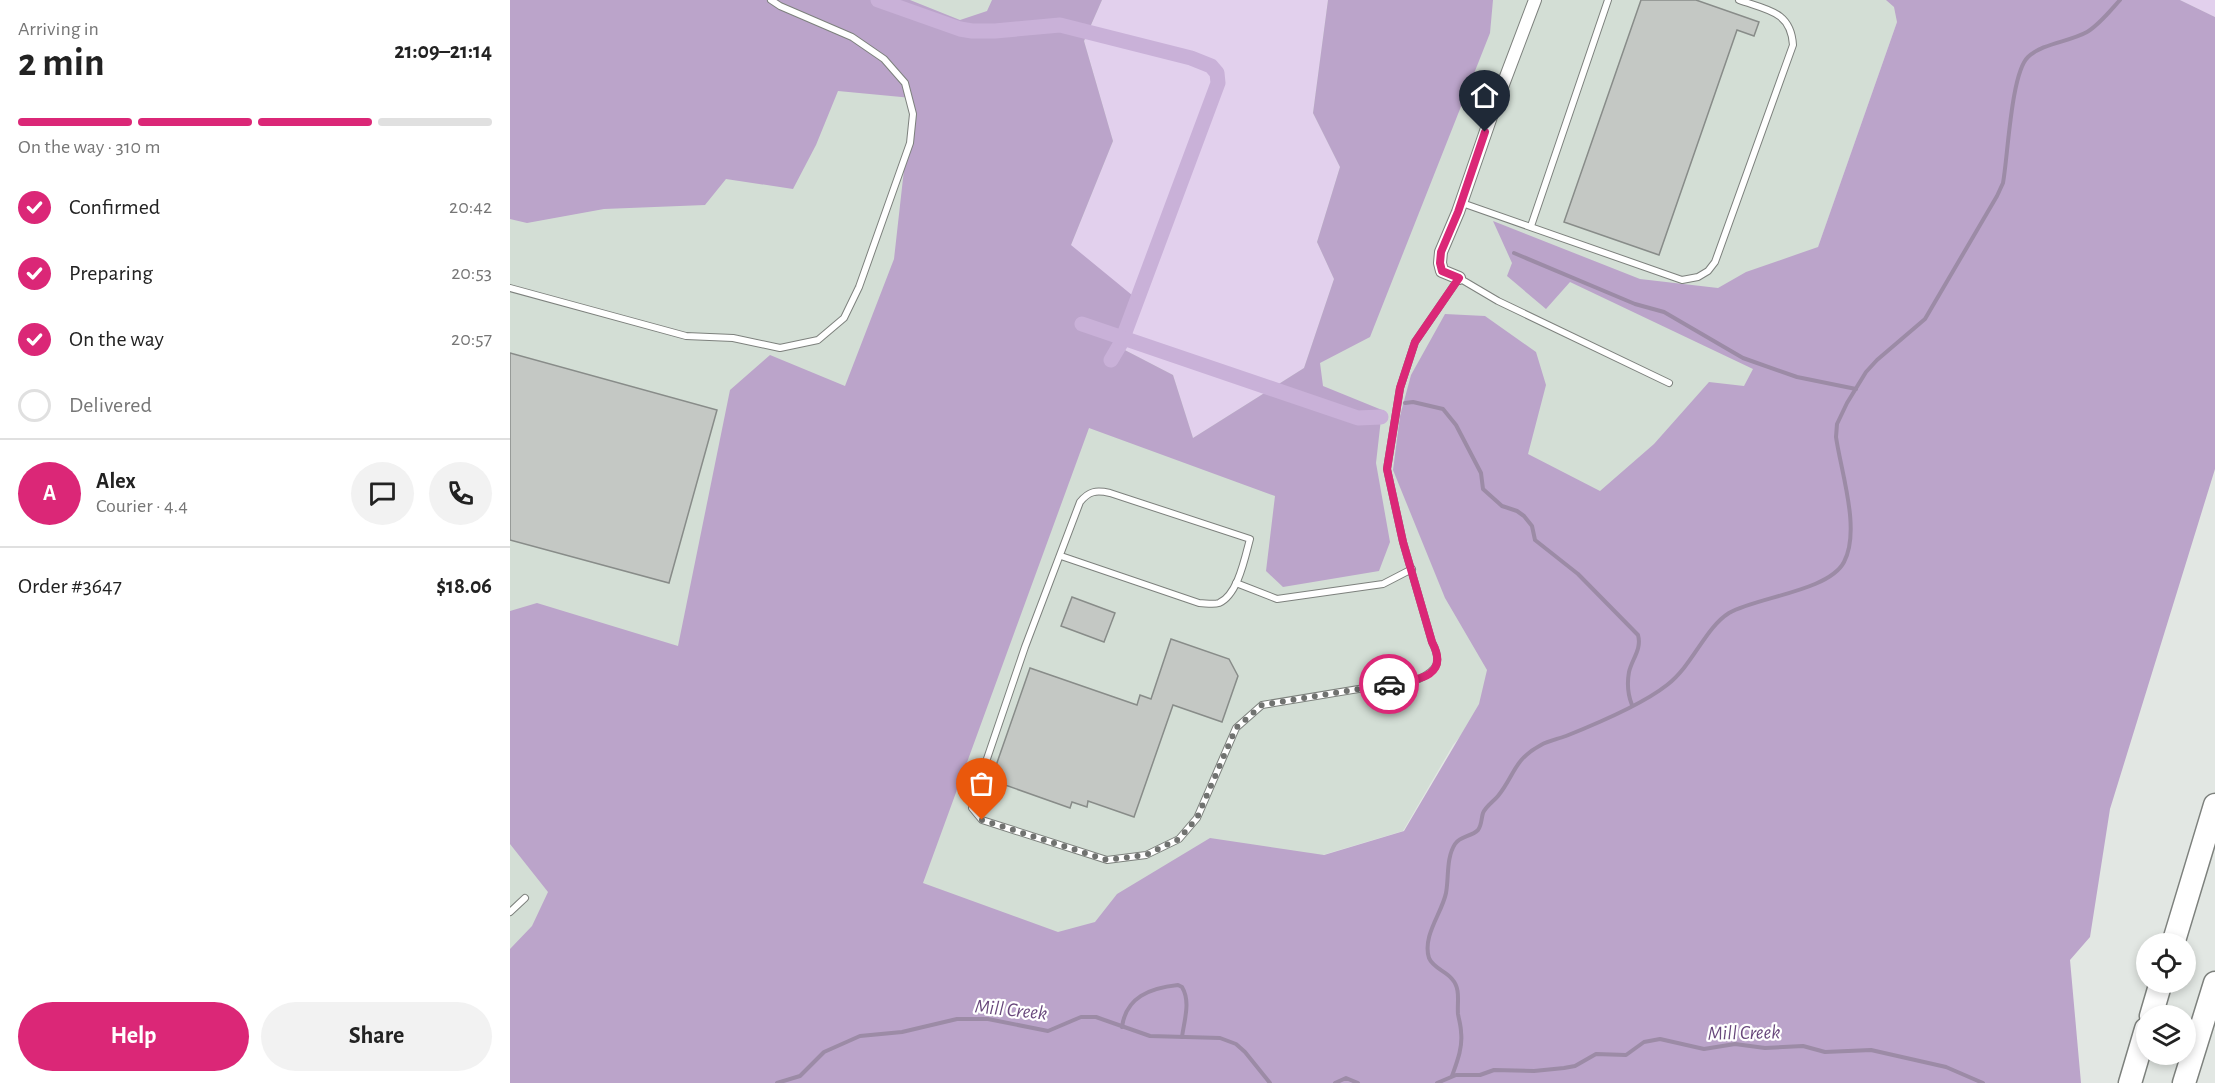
<!DOCTYPE html>
<html lang="en">
<head>
<meta charset="utf-8">
<style>
	body { margin:0; font-family:"Alegreya Sans",sans-serif; background:#f2f2f2; color:#222; height:100vh; display:flex; flex-direction:column; font-size:22px; white-space:nowrap }
	* { box-sizing:border-box; margin:0 }
	p { font-size:20px; color:#767676 }
	.icon { flex:none; width:33px; height:33px; fill:none; stroke:currentColor; stroke-width:2; stroke-linecap:round; stroke-linejoin:round }
	.map { position:relative; flex:1; overflow:hidden }
	.side { display:flex; flex-direction:column; background:#fff; width:510px }
	.side>* { flex:none }
	.buttons { position:absolute; left:1626px; top:933px; display:grid; gap:12px }
	.buttons a { display:grid; place-items:center; width:60px; height:60px; border-radius:50%; background:#fff; box-shadow:0 3px 9px #0003; font-size:30px }
	.pin { position:absolute; display:grid; place-items:center; width:51px; height:51px; color:#fff; margin:-62px -26px; border-radius:50% 50% 50% 0; rotate:-45deg; box-shadow:0 0 6px #0007 }
	.pin .icon { rotate:45deg }
	.courier { position:absolute; display:grid; place-items:center; width:60px; height:60px; margin:-30px; border:4px solid #db2777; border-radius:50%; background:#fff; color:#222; box-shadow:0 2px 8px #0007 }
	.summary em { font-style:normal; font-weight:600 }
	.summary div { display:flex; flex-direction:column-reverse }
	.summary { display:flex; align-items:center; justify-content:space-between; height:102px; padding:0 18px }
	h1 { font-size:39px; font-weight:600; line-height:45px }
	.bar { display:grid; grid-template-columns:repeat(4,1fr); gap:9px 6px; align-content:center; height:72px; padding:0 18px }
	.bar i { height:8px; border-radius:4px; background:#e0e0e0 }
	.bar .active { background:#db2777 }
	.bar p { grid-column:span 4 }
	.line { display:flex; align-items:center; gap:15px; padding:0 18px; border-top:2px solid #e0e0e0 }
	.line div { flex:1 }
	.round { display:grid; place-items:center; flex:none; width:63px; height:63px; border-radius:32px; background:#f2f2f2 }
	ol { padding:0 18px; list-style:none }
	li { display:flex; align-items:center; gap:18px; height:66px }
	li p { margin-inline-start:auto }
	li .icon { padding:6px; border-radius:50%; background:#db2777; color:#fff; stroke-width:4 }
	li:last-child { color:#767676 }
	li i { width:33px; height:33px; border:3px solid #e0e0e0; border-radius:50% }
	.cta { display:flex; gap:12px; margin-top:auto; padding:12px 18px }
	.cta a { flex:1; height:69px; border-radius:36px; background:#db2777; color:#fff; font-size:24px; font-weight:600; line-height:69px; text-align:center }
	.cta a+a { background:#f2f2f2; color:#222 }
	main { display:flex; flex:1; min-height:0 }
	.map>svg:first-child { display:block }
</style>
</head>
<body>
<main>
<section class="side">
<div class="summary"><div><h1>2 min</h1><p>Arriving in</p></div><em>21:09–21:14</em></div>
<div class="bar"><i class="active"></i><i class="active"></i><i class="active"></i><i></i><p>On the way · 310 m</p></div>
<ol>
<li><svg class="icon" aria-label="check" viewBox="0 0 24 24"><path d="M5 12l5 5 9-10"/></svg>Confirmed<p>20:42</p></li>
<li><svg class="icon" aria-label="check" viewBox="0 0 24 24"><path d="M5 12l5 5 9-10"/></svg>Preparing<p>20:53</p></li>
<li><svg class="icon" aria-label="check" viewBox="0 0 24 24"><path d="M5 12l5 5 9-10"/></svg>On the way<p>20:57</p></li>
<li><i></i>Delivered</li>
</ol>
<div class="line" style="height:108px"><b class="round" style="background:#db2777;color:#fff">A</b><div><b>Alex</b><p>Courier · 4.4</p></div><a class="round"><svg class="icon" aria-label="chat" viewBox="0 0 24 24"><path d="M4 5h16v11H9l-5 4z"/></svg></a><a class="round"><svg class="icon" aria-label="phone" viewBox="0 0 24 24"><path d="M5 4h4l2 5-3 2q2 4 5 5l2-3 5 2v4C11 20 4 13 5 4z"/></svg></a></div>
<div class="line" style="height:78px"><div>Order #3647</div><b>$18.06</b></div>
<div class="cta"><a>Help</a><a>Share</a></div>
</section>
<div class="map">
<svg width="1705" height="1083" viewBox="0 0 1705 1083">
	<rect width="100%" height="100%" fill="#e2e7e3"/>
	<!-- built -->
	<polygon fill="#d3ded5" points="0,0 1506,0 1387,22 1271,353 943,745 893,831 742,876 601,941 0,971"/>
	<!-- green -->
	<g fill="#e2d0ed">
		<polygon points="592,0 818,0 803,113 830,167 807,242 824,279 794,368 683,438 663,375 609,347 561,245 603,141 574,41"/>
		<polygon points="1670,0 1705,0 1705,17"/>
	</g>
	<!-- forest -->
	<polygon fill="#bba4ca" points="0,0 400,0 450,20 477,11 482,0 592,0 574,41 603,141 561,245 628,300 609,347 663,375 683,438 794,368 824,279 807,242 830,167 803,113 818,0 983,0 980,33 860,337 810,363 813,386 872,410 866,463 880,542 869,571 773,587 756,571 765,496 579,428 413,883 548,932 585,922 607,894 700,838 814,855 894,831 969,704 977,670 935,598 883,470 890,416 901,375 935,314 975,316 1026,352 1036,385 1018,454 1090,491 1144,444 1199,382 1234,386 1243,369 1060,282 1036,309 997,276 1002,263 983,221 1130,279 1208,288 1236,272 1308,247 1387,22 1384,7 1376,0 1670,0 1705,17 1705,469 1600,809 1580,937 1560,960 1571,1083 0,1083 0,949 22,926 38,892 0,844 0,611 27,603 168,646 220,390 260,355 335,386 384,259 402,98 328,91 306,145 283,189 216,179 195,205 94,209 17,223 0,219"/>
	<g fill="none" stroke-linecap="round" stroke-linejoin="round">
		<!-- stream -->
		<g stroke="#9c8ba6" stroke-width="4">
			<polyline points="1004,253 1125,304 1154,312 1233,358 1287,377 1346,389"/>
			<path d="M895,403L903,402L933,409L946,425L971,473L973,489L992,506L1007,511L1014,516L1022,526L1025,540L1068,574L1128,635C1132,649 1122,659 1119,672C1117,683 1118,695 1122,705"/>
			<path d="M612,1027C616,997 640,988 668,985L672,987C681,1002 674,1021 672,1037"/>
			<path d="M942,1076C947,1062 953,1047 951,1032C951,1026 949,1020 948,1014C947,1002 951,989 942,979C936,971 923,968 919,958C912,936 932,913 936,893C939,877 936,858 945,844C950,836 961,837 968,830C972,825 971,819 973,813C976,806 983,802 988,796C1005,775 1003,760 1031,745C1038,741 1048,739 1056,736C1086,724 1133,704 1157,685C1183,665 1195,628 1219,613C1247,597 1319,591 1334,562C1351,530 1331,472 1326,437L1327,424L1337,403L1356,372L1367,360L1415,319L1487,196L1493,183C1498,156 1501,73 1518,57C1533,43 1559,42 1577,32C1589,25 1600,11 1610,0"/>
			<polyline points="267,1083 290,1076 314,1052 350,1036 392,1032 447,1019 478,1019 538,1031 571,1017 586,1017 640,1036 710,1038 726,1044 735,1052 760,1083"/>
			<polyline points="825,1083 836,1078 848,1083"/>
			<polyline points="927,1083 946,1075 970,1075 984,1070 1024,1071 1054,1068 1065,1066 1086,1054 1116,1055 1134,1042 1150,1039 1194,1049 1225,1044 1255,1048 1293,1046 1315,1052 1361,1050 1436,1067 1473,1083"/>
		</g>
		<!-- canal -->
		<g stroke="#c9b1d8" stroke-width="15">
			<polyline points="368,0 450,29 462,31 485,31 550,25 681,58 701,66 707,73 708,83 611,343 601,360"/>
			<polyline points="572,324 848,418 871,417"/>
		</g>
	</g>
	<!-- building -->
	<g fill="#c4c8c4" stroke="#888c89" stroke-width="1.5">
		<polygon points="1131,0 1186,0 1249,22 1244,36 1227,30 1149,255 1054,222"/>
		<polygon points="0,353 207,410 159,583 0,540"/>
		<polygon points="562,597 605,613 594,642 551,626"/>
		<polygon points="661,639 719,659 728,676 712,722 663,705 624,817 578,801 577,807 562,802 560,808 481,780 520,668 627,705 630,695 641,699"/>
	</g>
	<g fill="none" stroke-linecap="round" stroke-linejoin="round">
		<!-- service casing -->
		<g stroke="#7d817d" stroke-width="8">
			<g id="service">
				<path d="M952,203L1172,280L1188,277L1198,271L1205,262L1283,45C1281,11 1257,10 1229,0"/>
				<polyline points="1021,226 1098,0"/>
				<polyline points="0,288 176,336 223,338 270,348 308,340 334,318 349,287 400,143 403,114 395,83 374,59 342,37 270,6 261,0"/>
				<path d="M551,556L689,603C695,603 703,605 709,603C728,595 735,557 740,539L600,493C586,490 579,491 570,502L515,647L465,794L462,808L472,820L597,860L636,855L669,839L687,818L726,728L752,705L909,679C928,670 932,662 922,642L893,542L877,469L890,388L905,342L949,278L988,301L1159,383"/>
				<polyline points="726,583 767,599 873,584 902,569"/>
				<polyline points="0,912 15,898"/>
			</g>
		</g>
		<!-- minor casing -->
		<g stroke="#7d817d" stroke-width="14">
			<polyline id="minor" points="949,278 932,271 930,263 931,252 948,212 983,111 1025,0"/>
		</g>
		<!-- motorway casing -->
		<g stroke="#7d817d" stroke-width="25">
			<g id="motorway">
				<polyline points="1663,944 1705,805"/>
				<polyline points="1641,1016 1651,982"/>
				<polyline points="1620,1083 1636,1029"/>
				<polyline points="1674,1083 1705,983"/>
			</g>
		</g>
		<!-- service -->
		<use href="#service" stroke="#fff" stroke-width="6"/>
		<!-- minor -->
		<use href="#minor" stroke="#fff" stroke-width="12"/>
		<!-- motorway -->
		<use href="#motorway" stroke="#fff" stroke-width="22"/>
	</g>
	<g fill="none" stroke-linecap="round" stroke-linejoin="round">
		<!-- done -->
		<polyline stroke="#707270" stroke-width="6" stroke-dasharray="0 10.8" points="472,820 597,860 636,855 669,839 687,818 726,728 752,705 879,684"/>
		<!-- route -->
		<path stroke="#db2777" stroke-width="8" d="M879,684C905,680 941,678 922,642L893,542L877,469L890,388L905,342L949,278L932,271L930,263L931,252L948,212L975,132"/>
	</g>
	<g text-anchor="middle" stroke-width="4.5" stroke-linejoin="round" paint-order="stroke">
		<!-- water labels -->
		<g font-size="20" font-style="italic" fill="#69487c" stroke="#fff">
			<text transform="translate(501 1009) rotate(6)" y="7">Mill Creek</text>
			<text transform="translate(1234 1032) rotate(-1)" y="7">Mill Creek</text>
		</g>
	</g>
</svg>
<div class="buttons">
<a><svg class="icon" aria-label="locate" viewBox="0 0 24 24"><circle cx="12" cy="12" r="6"/><path d="M12 2v4M12 18v4M2 12h4M18 12h4"/></svg></a>
<a><svg class="icon" aria-label="layers" viewBox="0 0 24 24"><path d="M12 4l9 5-9 5-9-5zM3 14l9 5 9-5"/></svg></a>
</div>
<div class="pin" style="left:472px;top:820px;background:#ea580c"><svg class="icon" aria-label="bag" viewBox="0 0 24 24"><path d="M5 8h14l-1 12H6zM9 8a3 3 0 0 1 6 0"/></svg></div>
<div class="pin" style="left:975px;top:132px;background:#1f2937"><svg class="icon" aria-label="home" viewBox="0 0 24 24"><path d="M3 11l9-7 9 7M6 9v11h12V9"/></svg></div>
<div class="courier" style="left:879px;top:684px"><svg class="icon" aria-label="car" viewBox="0 0 24 24"><path d="M5 17H2v-5l4-1 3-4h7l3 4 3 1v5h-3M9 17h6M6 11h13"/><circle cx="7" cy="17" r="2"/><circle cx="17" cy="17" r="2"/></svg></div>
</div>
</main>
</body>
</html>
